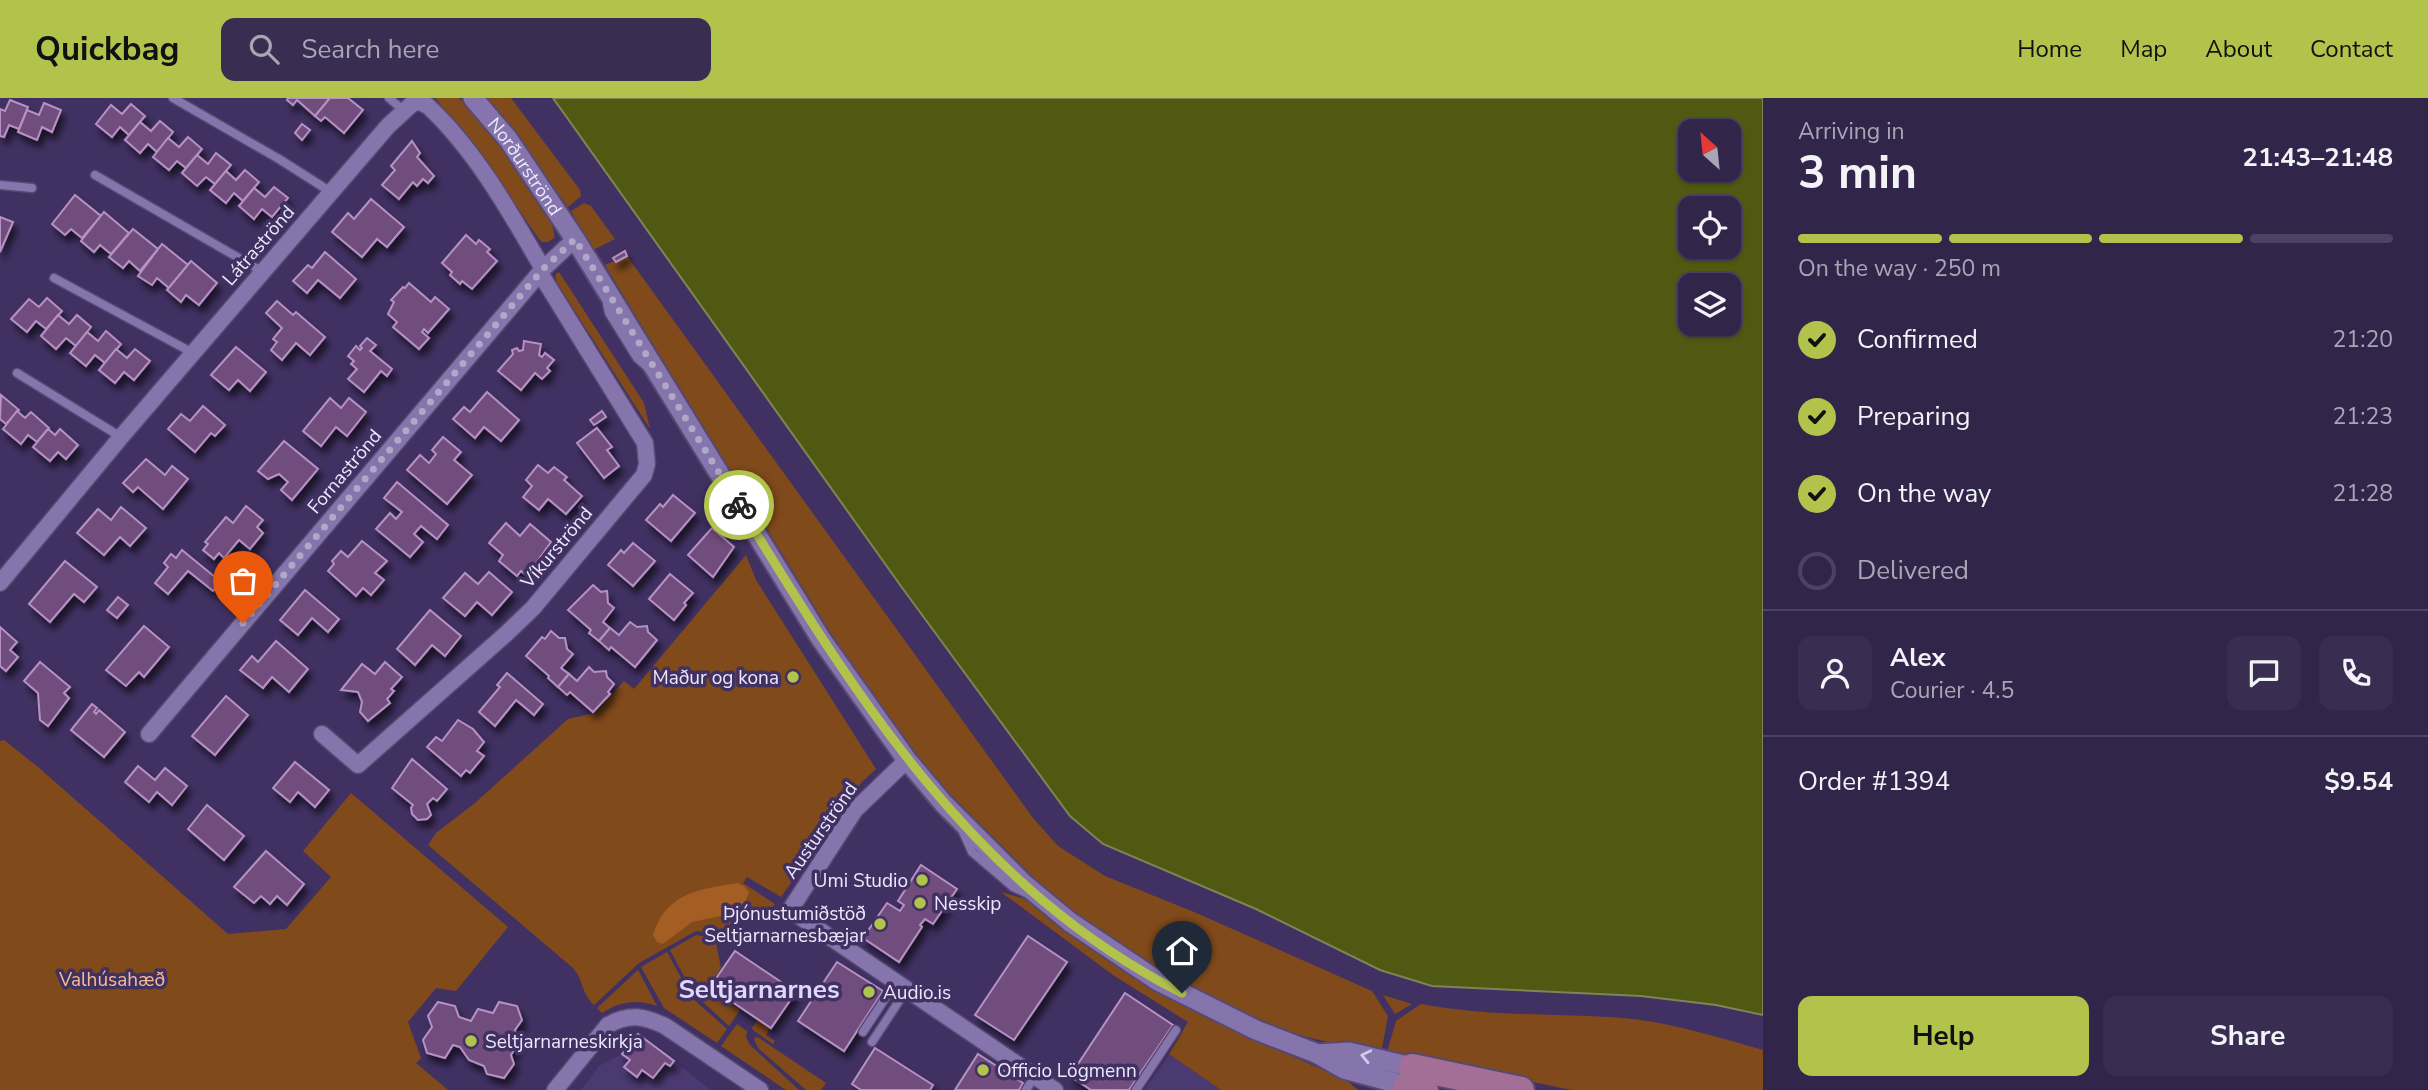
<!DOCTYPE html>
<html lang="en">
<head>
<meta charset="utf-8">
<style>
	body { margin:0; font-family:"Nunito Sans",sans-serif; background:#392d51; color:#f1f3f6; height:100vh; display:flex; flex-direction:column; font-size:26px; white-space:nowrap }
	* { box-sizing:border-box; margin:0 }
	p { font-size:23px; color:#a8a5b5 }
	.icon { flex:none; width:38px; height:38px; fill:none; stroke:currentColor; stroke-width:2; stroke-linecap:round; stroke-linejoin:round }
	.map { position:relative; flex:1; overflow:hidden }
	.panel { display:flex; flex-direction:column; background:#31254a; width:665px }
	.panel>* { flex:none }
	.needle { width:46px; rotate:333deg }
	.tools { position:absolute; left:1678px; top:21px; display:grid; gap:14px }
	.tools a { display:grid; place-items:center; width:63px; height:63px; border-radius:14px; background:#31254a; box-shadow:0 2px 5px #0004,0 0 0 2px #4c4262; font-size:35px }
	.pin { position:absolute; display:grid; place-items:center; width:60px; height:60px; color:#fff; margin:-72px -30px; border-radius:50% 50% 50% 0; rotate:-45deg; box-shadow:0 0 7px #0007 }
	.pin .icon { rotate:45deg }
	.courier { position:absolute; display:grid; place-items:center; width:70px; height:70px; margin:-35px; border:5px solid #b2c34c; border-radius:50%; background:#fff; color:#222; box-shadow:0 2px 9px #0007 }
	.overview em { font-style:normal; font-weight:700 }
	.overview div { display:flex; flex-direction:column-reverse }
	.overview { display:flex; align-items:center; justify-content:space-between; height:119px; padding:0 35px }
	h1 { font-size:46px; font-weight:700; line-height:52px }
	.bar { display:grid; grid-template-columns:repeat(4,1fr); gap:10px 7px; align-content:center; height:84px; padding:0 35px }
	.bar i { height:9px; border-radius:5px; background:#4c4262 }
	.bar .active { background:#b2c34c }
	.bar p { grid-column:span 4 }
	.line { display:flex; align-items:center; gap:18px; padding:0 35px; border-top:2px solid #4c4262 }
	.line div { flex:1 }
	.round { display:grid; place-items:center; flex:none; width:74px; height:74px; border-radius:14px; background:#392d51 }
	ol { padding:0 35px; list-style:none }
	li { display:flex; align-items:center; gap:21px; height:77px }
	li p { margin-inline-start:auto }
	li .icon { padding:7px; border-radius:50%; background:#b2c34c; color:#111; stroke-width:4 }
	li:last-child { color:#a8a5b5 }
	li i { width:38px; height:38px; border:4px solid #4c4262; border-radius:50% }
	.action { display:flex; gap:14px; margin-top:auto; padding:14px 35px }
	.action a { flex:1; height:80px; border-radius:14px; background:#b2c34c; color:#111; font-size:28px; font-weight:700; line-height:80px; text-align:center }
	.action a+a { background:#392d51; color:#f1f3f6 }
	header { display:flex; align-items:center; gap:42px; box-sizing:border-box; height:98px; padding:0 35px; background:#b2c34c; color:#111 }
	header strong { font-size:33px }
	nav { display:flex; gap:38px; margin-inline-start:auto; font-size:24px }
	.search { width:490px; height:63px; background:#392d51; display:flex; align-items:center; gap:18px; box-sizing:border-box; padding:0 24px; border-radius:14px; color:#a8a5b5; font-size:26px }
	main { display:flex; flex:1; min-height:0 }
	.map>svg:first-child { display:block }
</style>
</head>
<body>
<header>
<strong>Quickbag</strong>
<div class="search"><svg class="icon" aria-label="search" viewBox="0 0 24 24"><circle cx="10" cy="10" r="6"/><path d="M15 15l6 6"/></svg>Search here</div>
<nav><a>Home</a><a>Map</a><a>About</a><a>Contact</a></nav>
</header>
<main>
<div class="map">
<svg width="1763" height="992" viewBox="0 0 1763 992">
	<defs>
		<filter id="shadow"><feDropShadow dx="4" dy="7" stdDeviation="3.5" flood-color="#0009"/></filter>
	</defs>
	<rect width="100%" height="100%" fill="#413163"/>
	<!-- built -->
	<g fill="#4b3971">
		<polygon points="622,956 630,962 624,970 636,979 642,972 653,980 665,965 670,968 674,963 711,992 581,992 599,968"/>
		<polygon points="1169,956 1221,992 1144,992"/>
	</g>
	<!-- green -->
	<g fill="#814a1b">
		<path d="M435,0H459C478,20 560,117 554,140L548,144H542L539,141L474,47Z"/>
		<polygon points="486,0 511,0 580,92 581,98 568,109"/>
		<polygon points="584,105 591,108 615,141 593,152 571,113"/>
		<path d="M627,158L1033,720L1058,748L1105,778L1194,814L1372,893L1388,918L1381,955C1332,946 1284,935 1238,915C1120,862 1007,772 927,672C871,604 826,527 780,452C721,357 663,263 605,167Z"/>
		<polygon points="559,174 644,305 650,331 557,185 555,177"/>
		<path d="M746,457L756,482L876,671L861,685L781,799L747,779L743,785L775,806L767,817L756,812L714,835L696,833L639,865L594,907C579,892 585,884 573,870L428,747L436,735L475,705L568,621L595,615L624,583L634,591Z"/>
		<polygon points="4,642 38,669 228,836 286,831 331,779 303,753 351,695 508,829 456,893 436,890 408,924 421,960 416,965 448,992 0,992 0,643"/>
		<polygon points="1001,794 1025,801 1102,859 1146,887 1208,921 1346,982 1358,992 1221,992 1169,956 1188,924 1113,877"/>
		<polygon points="696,837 715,840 721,870 708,888 740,912 729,928 693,895 670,852"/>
		<polygon points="667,854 692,900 727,931 717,945 664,910 641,869"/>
		<path d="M638,872L657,908C638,901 620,903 602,915L597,910Z"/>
		<polygon points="1383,897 1412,906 1395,916"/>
		<path d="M1421,906C1488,919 1555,915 1623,920C1670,924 1717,939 1763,952V992H1572L1387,954L1396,923Z"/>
		<polygon points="758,921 770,930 766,937 775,943 773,946 753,932 752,930"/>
		<polygon points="737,926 747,933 746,939 750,947 799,992 786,992 721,948"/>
		<polygon points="755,939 759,940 826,985 821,992 806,992 758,950 754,941"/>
	</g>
	<!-- forest -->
	<path fill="#a45e23" d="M738,785L745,789L749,794L745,804L725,817L692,824L663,846L657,844L653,837C666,795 699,791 738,785Z"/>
	<!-- water -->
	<path fill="#505911" stroke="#7f8457" stroke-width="2" fill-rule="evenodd" d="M553,0H1763V917L1716,907L1641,898L1432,888L1380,872L1256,811L1103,746L1070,718L903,491ZM1690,33H1729V72H1690ZM1690,110H1729V149H1690ZM1690,187H1729V226H1690Z"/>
	<!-- building -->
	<g fill="#704d7d" stroke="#b691c4" stroke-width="2" filter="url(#shadow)">
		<polygon points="288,0 330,0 315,18 297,2 293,7 287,2"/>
		<polygon points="330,0 348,0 363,12 344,35 325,19 321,23 315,18"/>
		<polygon points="10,2 28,9 19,31 9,27 4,39 0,38 0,11 5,13"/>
		<polygon points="44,5 61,12 52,34 42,29 37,42 18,34 27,12 39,17"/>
		<polygon points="131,6 145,18 129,37 120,29 112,39 96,26 111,7 122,16"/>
		<polygon points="160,23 173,34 157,54 148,46 140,55 125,42 140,24 151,33"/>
		<polygon points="302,26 310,32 302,42 295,35"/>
		<polygon points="188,39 202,51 186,70 177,63 169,72 153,59 168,40 179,49"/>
		<polygon points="412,43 420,55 417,59 434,78 428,85 423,81 417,88 413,84 399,101 382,87 395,72 391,68"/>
		<polygon points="216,55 231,67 215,86 206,79 197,88 182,75 197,57 208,66"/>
		<polygon points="245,72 259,84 243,103 234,95 226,105 210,92 226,73 236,82"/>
		<polygon points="274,89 288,100 272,119 262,111 254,121 239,108 254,90 265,99"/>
		<polygon points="75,97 101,118 82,140 71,131 65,137 52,126"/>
		<polygon points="371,101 404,129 387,149 377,141 362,159 332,134 348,115 354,121"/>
		<polygon points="104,114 129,135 111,156 100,147 94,154 81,143"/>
		<polygon points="0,119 13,124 0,154"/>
		<polygon points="133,131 158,151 140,173 129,163 123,170 109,159"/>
		<polygon points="466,137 476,146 479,142 490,151 487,154 497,163 472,191 462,183 460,186 450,177 452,174 442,165"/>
		<polygon points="162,146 188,167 169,190 157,180 152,187 138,178"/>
		<polygon points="625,153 627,158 616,164 613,160"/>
		<polygon points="325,154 356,181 340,200 318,182 307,195 293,183 308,167 312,170"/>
		<polygon points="191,163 217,185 199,207 186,197 181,204 167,192"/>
		<polygon points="409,185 431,204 435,199 449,211 428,235 424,231 422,234 429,240 419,251 393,229 397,224 388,216 394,204 391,202 403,189 405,190"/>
		<polygon points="47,200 62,213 46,231 36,223 27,234 11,221 29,201 39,209"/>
		<polygon points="277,203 293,217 296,214 325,239 310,257 296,245 282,262 271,252 277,244 273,241 282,230 266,215"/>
		<polygon points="58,217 69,226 77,217 91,229 76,248 66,240 56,251 41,238"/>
		<polygon points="106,233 121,246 105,265 95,257 86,268 70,255 87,234 98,243"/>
		<polygon points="367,240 376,247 370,253 392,271 387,278 381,273 364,294 348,281 357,271 351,266 354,263 348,258 356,248 360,252 362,250 360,248"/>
		<polygon points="524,243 541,246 539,257 542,259 545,255 554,262 547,270 550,273 542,281 535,275 521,292 498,273 513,256 512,252 517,250 519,253 523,252"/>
		<polygon points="236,249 266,274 250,293 238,282 229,292 211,277"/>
		<polygon points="116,251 127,260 135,251 150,263 134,282 124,274 115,285 99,272"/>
		<polygon points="487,294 519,322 501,343 484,329 475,340 453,321 464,309 470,314"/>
		<polygon points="1,297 19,312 6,326 0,321"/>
		<polygon points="330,300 341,310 349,300 366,314 347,338 336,329 321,348 303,333"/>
		<polygon points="203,308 225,327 215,338 211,335 195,354 168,331 181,316 190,323"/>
		<polygon points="17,313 25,320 31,314 49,330 37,344 28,337 21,346 3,331"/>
		<polygon points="602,313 606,319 594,327 590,322"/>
		<polygon points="597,330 612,349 607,352 619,368 604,380 577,345"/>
		<polygon points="48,331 55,337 60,331 78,347 66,361 58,354 50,363 33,349"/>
		<polygon points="443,339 461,354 454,362 472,377 447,406 407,372 420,357 429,365 436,356 432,352"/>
		<polygon points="284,343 318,371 292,402 281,392 288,384 279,376 268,381 258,373"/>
		<polygon points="146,361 165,377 172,368 188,381 163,411 138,389 133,394 123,385"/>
		<polygon points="538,367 548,375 554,369 567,379 564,382 582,398 566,416 548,401 539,412 523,399 532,388 526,382"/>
		<polygon points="397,384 448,427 437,441 421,428 414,436 423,444 410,459 376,431 390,415 396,421 402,414 384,400"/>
		<polygon points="673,397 695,415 671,443 646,422 660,406 663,409"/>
		<polygon points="246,408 263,422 257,429 263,435 250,451 239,442 224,460 219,455 214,461 203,452 208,446 205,444 226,419 233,425"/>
		<polygon points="121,409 146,430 130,448 120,439 104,457 77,435 98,411 111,422"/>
		<polygon points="506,425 520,438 530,426 551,444 527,478 521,473 517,478 499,463 503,457 489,445"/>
		<polygon points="712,430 734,449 713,479 688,457"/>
		<polygon points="362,443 387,463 375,475 384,482 371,497 363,490 356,498 328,473 334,466 332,463 341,453 348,459"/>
		<polygon points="633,445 655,463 633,488 608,467 621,452 624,455"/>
		<polygon points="182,452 221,484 213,493 188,473 168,496 155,485 168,469 164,465 171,456 176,460"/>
		<polygon points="65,463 97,489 84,504 74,496 50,524 29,506"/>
		<polygon points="489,474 512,494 492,517 477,504 465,518 443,500 465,475 478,486"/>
		<polygon points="670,476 693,495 684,505 686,507 674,522 649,501"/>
		<polygon points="593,487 601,494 607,493 608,505 614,510 603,524 610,530 599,543 589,535 591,532 568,512"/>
		<polygon points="305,492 339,521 328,534 312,520 298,537 280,522"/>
		<polygon points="118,499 128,507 117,520 107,512"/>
		<polygon points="430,512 461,538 445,558 432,547 415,567 397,551"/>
		<polygon points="630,524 637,529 647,528 648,534 657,542 635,569 611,549 609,552 599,543 610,530 619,537"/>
		<polygon points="144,528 169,549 144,579 139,574 126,588 106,572"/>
		<polygon points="0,529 17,544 10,552 18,559 6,573 0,568"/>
		<polygon points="551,533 559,540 565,540 567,551 573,556 561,570 569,576 558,589 548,580 549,578 526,558 542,539 545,541"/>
		<polygon points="276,543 308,571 289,594 272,579 263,590 240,572 252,558 258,564"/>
		<polygon points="40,564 70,589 64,595 69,600 48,628 40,622 38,595 24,583"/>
		<polygon points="385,564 402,579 391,591 394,593 387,601 390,605 368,623 360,614 362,604 358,594 341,592 362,566 375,576"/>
		<polygon points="589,569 594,574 606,573 607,579 614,586 608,594 610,596 593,614 570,594 567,597 558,589 569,576 577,583"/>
		<polygon points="507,575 543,606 534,617 516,602 495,628 479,614 500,589 497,587"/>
		<polygon points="226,598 248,617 215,657 192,638"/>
		<polygon points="92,606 97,610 94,614 96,616 99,612 125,634 104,659 71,632"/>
		<polygon points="458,622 473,631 484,644 477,653 484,658 470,675 466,672 461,678 427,649 436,639 442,643"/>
		<polygon points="412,661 447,691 437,703 433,700 427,706 431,717 427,721 418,722 412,716 411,710 413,707 392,690"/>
		<polygon points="295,664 329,692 315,709 298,694 290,704 273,690"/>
		<polygon points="138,668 155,682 165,670 187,688 172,707 157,694 149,704 125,684"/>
		<polygon points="207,707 244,738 224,762 188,731"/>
		<polygon points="266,753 304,786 287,807 277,798 270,806 261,798 254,805 234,789"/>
		<polygon points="921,767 957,791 933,826 925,821 920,827 922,829 899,864 863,840 887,805 900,813 904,807 898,803"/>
		<polygon points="1028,838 1067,864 1014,942 975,917"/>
		<polygon points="735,853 796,894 771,930 710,889"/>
		<polygon points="837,864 883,893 844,953 798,923"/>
		<polygon points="1125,895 1173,927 1129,992 1091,992 1070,978"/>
		<polygon points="438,904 455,908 459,919 471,923 478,911 493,915 499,904 517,908 522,922 515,932 518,945 511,957 514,966 504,980 487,976 484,968 469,962 460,949 453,947 445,960 427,955 423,942 432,929 428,918"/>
		<polygon points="638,936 674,963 670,968 665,965 653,980 642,972 637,979 624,969 630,962 622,956"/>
		<polygon points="875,950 933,987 930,992 861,992 852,986"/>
		<polygon points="978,956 1023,985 1019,992 955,992"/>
	</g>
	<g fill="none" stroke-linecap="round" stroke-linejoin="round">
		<!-- service casing -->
		<g stroke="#574971" stroke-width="11">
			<g id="service">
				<polyline points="173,0 279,61 331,94"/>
				<polyline points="389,0 403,12"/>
				<polyline points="95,77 263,174"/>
				<polyline points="0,87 32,90"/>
				<polyline points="54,180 193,255"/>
				<polyline points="607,206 609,215 637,260 646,268"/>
				<polyline points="17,275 121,339"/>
				<polyline points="963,734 972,754 1013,789 1024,794"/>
				<polyline points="863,934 896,884"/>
				<polyline points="872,944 907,891"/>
				<polyline points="1026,992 1035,978"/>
				<polyline points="1136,992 1176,932"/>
			</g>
		</g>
		<!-- minor casing -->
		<g stroke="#574971" stroke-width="19">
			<g id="minor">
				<path d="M0,485L121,339L388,28L413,5L420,4L428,8C476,53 510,114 543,171"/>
				<polyline points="149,636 543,171 575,141"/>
				<polyline points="322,636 358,667 507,535 533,510 644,377 647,366 645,345 540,175"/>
				<polyline points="907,662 855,712 790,812 1055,992"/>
				<path d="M555,992L608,927C629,915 644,918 665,928L760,992"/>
			</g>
		</g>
		<!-- tertiary casing -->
		<g stroke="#574971" stroke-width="23">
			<g id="tertiary">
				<path id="s1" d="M473,0L508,41L575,141L821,541L907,662L944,706L1023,785L1070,824L1158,883L1256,932L1318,956L1344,971L1407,988"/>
				<polyline points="1318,956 1349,954 1412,969 1409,980"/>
			</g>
		</g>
		<!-- primary casing -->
		<g stroke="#574971" stroke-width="30">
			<g id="primary">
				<polyline points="1412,969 1521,992"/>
				<polyline points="1407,988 1425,992"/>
			</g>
		</g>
		<!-- service -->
		<use href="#service" stroke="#8575ac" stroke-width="8"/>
		<!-- minor -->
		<use href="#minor" stroke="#8575ac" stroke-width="16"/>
		<!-- tertiary -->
		<use href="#tertiary" stroke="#8575ac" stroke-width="19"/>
		<!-- primary -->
		<use href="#primary" stroke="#a36f96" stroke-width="26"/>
	</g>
	<!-- one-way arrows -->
	<defs><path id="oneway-chevron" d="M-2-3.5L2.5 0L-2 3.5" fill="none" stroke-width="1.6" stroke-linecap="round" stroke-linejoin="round" transform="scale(1.75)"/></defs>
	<use stroke="#d2cbe7" href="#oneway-chevron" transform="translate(1366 958) rotate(-167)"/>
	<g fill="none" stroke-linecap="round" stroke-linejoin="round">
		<!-- done -->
		<polyline stroke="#b0a8c6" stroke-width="7" stroke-dasharray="0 12.6" points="243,525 543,171 575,141 739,407"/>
		<!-- route -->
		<path stroke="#b2c34c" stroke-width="9" d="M739,407C856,599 974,790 1182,895"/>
	</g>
	<!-- markers -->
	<g fill="#b2c34c" stroke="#413163" stroke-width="2.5">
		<circle cx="793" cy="579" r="7"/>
		<circle cx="922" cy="782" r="7"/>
		<circle cx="920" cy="805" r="7"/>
		<circle cx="880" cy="826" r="7"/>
		<circle cx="869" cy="894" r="7"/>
		<circle cx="471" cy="943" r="7"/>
		<circle cx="983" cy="972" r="7"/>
	</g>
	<g text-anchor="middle" stroke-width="7" stroke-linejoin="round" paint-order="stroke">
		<!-- street labels -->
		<g font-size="19" fill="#ece8fb" stroke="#413163">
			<text dy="7" stroke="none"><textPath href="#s1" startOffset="86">Norðurströnd</textPath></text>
			<text transform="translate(258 147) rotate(-49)" y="7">Látraströnd</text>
			<text transform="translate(344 373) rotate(-50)" y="7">Fornaströnd</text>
			<text transform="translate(556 449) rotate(-50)" y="7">Víkurströnd</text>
			<text transform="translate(820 732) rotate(-55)" y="7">Austurströnd</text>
		</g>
		<!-- poi labels -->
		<g font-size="19" fill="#ece8fb" stroke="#413163" text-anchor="start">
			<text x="779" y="586" text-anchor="end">Maður og kona</text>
			<text x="908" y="789" text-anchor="end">Umi Studio</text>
			<text x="934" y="812">Nesskip</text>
			<text x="866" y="822" text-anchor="end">Þjónustumiðstöð<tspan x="866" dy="22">Seltjarnarnesbæjar</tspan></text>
			<text x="883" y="901">Audio.is</text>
			<text x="485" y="950">Seltjarnarneskirkja</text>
			<text x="997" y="979">Officio Lögmenn</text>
		</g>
		<!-- park labels -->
		<g font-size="19" fill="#f6bc92" stroke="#413163">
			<text x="112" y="888">Valhúsahæð</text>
		</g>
		<!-- district labels -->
		<g font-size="26" font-weight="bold" fill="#e0d7fc" stroke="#413163">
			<text x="759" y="900">Seltjarnarnes</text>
		</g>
	</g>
</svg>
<div class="tools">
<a><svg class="needle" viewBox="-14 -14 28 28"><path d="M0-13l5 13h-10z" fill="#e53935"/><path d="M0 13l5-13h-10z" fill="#a8a5b5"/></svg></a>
<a><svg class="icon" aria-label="locate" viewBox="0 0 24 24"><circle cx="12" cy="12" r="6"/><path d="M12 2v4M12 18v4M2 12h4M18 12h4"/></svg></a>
<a><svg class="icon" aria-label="layers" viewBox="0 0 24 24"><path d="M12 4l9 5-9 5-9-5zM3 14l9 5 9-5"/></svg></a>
</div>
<div class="pin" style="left:243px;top:525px;background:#ea580c"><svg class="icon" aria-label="bag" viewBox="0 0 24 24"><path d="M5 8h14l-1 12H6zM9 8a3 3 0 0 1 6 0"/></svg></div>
<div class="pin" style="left:1182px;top:895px;background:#1f2937"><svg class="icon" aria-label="home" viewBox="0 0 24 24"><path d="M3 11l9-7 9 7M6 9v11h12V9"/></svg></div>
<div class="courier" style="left:739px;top:407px"><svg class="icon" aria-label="bike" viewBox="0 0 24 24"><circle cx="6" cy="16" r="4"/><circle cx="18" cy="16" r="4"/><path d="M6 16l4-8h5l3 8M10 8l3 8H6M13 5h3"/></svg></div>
</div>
<section class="panel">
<div class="overview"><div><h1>3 min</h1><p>Arriving in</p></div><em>21:43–21:48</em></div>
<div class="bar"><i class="active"></i><i class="active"></i><i class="active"></i><i></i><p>On the way · 250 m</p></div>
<ol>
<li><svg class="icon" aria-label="check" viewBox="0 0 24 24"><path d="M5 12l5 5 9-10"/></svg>Confirmed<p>21:20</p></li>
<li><svg class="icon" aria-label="check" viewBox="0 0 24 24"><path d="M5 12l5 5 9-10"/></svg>Preparing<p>21:23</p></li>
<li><svg class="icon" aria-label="check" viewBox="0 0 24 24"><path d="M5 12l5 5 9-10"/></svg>On the way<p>21:28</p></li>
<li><i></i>Delivered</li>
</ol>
<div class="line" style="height:126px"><a class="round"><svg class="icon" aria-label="person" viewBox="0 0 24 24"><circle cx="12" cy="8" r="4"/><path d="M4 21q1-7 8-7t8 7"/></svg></a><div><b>Alex</b><p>Courier · 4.5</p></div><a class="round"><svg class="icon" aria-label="chat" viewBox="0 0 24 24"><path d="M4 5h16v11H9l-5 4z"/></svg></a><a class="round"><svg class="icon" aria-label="phone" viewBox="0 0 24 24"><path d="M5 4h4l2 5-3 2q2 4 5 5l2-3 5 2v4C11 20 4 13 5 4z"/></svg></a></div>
<div class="line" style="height:91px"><div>Order #1394</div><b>$9.54</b></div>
<div class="action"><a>Help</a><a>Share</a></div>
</section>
</main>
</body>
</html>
